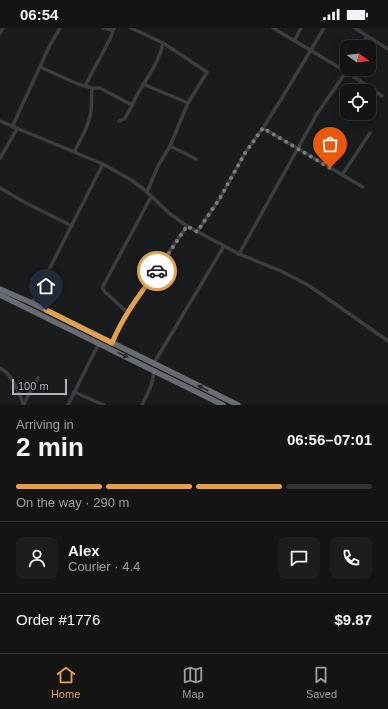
<!DOCTYPE html>
<html lang="en">
<head>
<meta charset="utf-8">
<style>
	body { margin:0; font-family:Arial,sans-serif; background:#1d1d1e; color:#f1f3f6; height:100vh; display:flex; flex-direction:column; font-size:15px; white-space:nowrap }
	* { box-sizing:border-box; margin:0 }
	p { font-size:13px; color:#9d9ea0 }
	.icon { flex:none; width:22px; height:22px; fill:none; stroke:currentColor; stroke-width:2; stroke-linecap:round; stroke-linejoin:round }
	.map { position:relative; height:377px; overflow:hidden }
	.sheet { display:flex; flex-direction:column; background:#141415; flex:1 }
	.sheet>* { flex:none }
	.needle { width:26px; rotate:105deg }
	.tools { position:absolute; left:340px; top:12px; display:grid; gap:8px }
	.tools a { display:grid; place-items:center; width:36px; height:36px; border-radius:8px; background:#141415; box-shadow:0 2px 10px #0003,0 0 0 1px #333334; font-size:20px }
	.scale { position:absolute; left:12px; bottom:10px; width:55px; box-sizing:border-box; padding-left:4px; border:2px solid #aeb3bb; border-top:0; font-size:11px; line-height:14px; white-space:nowrap; color:#aeb3bb; -webkit-text-stroke:3px #151617; paint-order:stroke }
	.pin { position:absolute; display:grid; place-items:center; width:34px; height:34px; color:#fff; margin:-41px -17px; border-radius:50% 50% 50% 0; rotate:-45deg; box-shadow:0 0 4px #0007 }
	.pin .icon { rotate:45deg }
	.courier { position:absolute; display:grid; place-items:center; width:40px; height:40px; margin:-20px; border:3px solid #e2a24d; border-radius:50%; background:#fff; color:#222; box-shadow:0 1px 5px #0007 }
	.headline em { font-style:normal; font-weight:800 }
	.headline div { display:flex; flex-direction:column-reverse }
	.headline { display:flex; align-items:center; justify-content:space-between; height:68px; padding:0 16px }
	h1 { font-size:26px; font-weight:800; line-height:30px }
	.bar { display:grid; grid-template-columns:repeat(4,1fr); gap:6px 4px; align-content:center; height:48px; padding:0 16px }
	.bar i { height:5px; border-radius:3px; background:#333334 }
	.bar .selected { background:#e2a24d }
	.bar p { grid-column:span 4 }
	.line { display:flex; align-items:center; gap:10px; padding:0 16px; border-top:1px solid #333334 }
	.line div { flex:1 }
	.round { display:grid; place-items:center; flex:none; width:42px; height:42px; border-radius:8px; background:#1d1d1e }
	.status { display:flex; justify-content:space-between; align-items:center; height:28px; padding:0 20px; background:#141415; direction:ltr }
	.status svg { height:11px; fill:currentColor }
	.dock { display:flex; justify-content:space-around; align-items:center; height:56px; border-top:1px solid #333334; background:#141415; font-size:11px; color:#9d9ea0 }
	.dock a { display:grid; justify-items:center; gap:2px }
	.dock .selected { color:#e2a24d }
	.map>svg:first-child { display:block }
</style>
</head>
<body>
<div class="status"><b>06:54</b><svg viewBox="0 0 49 12"><path d="M0 12V9h3v3zM5 12V6h3v6zM10 12V3h3v9zM15 12V0h3v12zM26 1h20v11H26zM47 4h2v5h-2z"/></svg></div>
<div class="map">
<svg width="388" height="377" viewBox="0 0 388 377">
	<rect width="100%" height="100%" fill="#1a1b1c"/>
	<g fill="none" stroke-linecap="round" stroke-linejoin="round">
		<!-- minor -->
		<g stroke="#3c3d41" stroke-width="3.5">
			<polyline points="103,0 112,2"/>
			<polyline points="131,0 163,15 207,44 188,75 170,118 158,138 147,164"/>
			<polyline points="273,0 347,44 382,68"/>
			<polyline points="355,0 367,8 361,19"/>
			<polyline points="0,5 3,0"/>
			<polyline points="367,8 388,21"/>
			<polyline points="294,13 301,0"/>
			<polyline points="40,39 78,56 92,60 100,60 132,77"/>
			<polyline points="143,56 188,75"/>
			<polyline points="85,58 110,11 114,0"/>
			<polyline points="0,93 103,136 133,153 147,164 169,185 187,198 239,226 281,243 308,257 388,313"/>
			<path d="M119,93L124,91L127,87C132,77 137,66 143,57C152,42 160,31 163,15"/>
			<polyline points="12,99 50,17 60,0"/>
			<polyline points="263,100 363,159"/>
			<polyline points="170,118 196,131"/>
			<path d="M74,124C81,111 89,97 91,83C92,75 91,68 92,60"/>
			<polyline points="0,130 17,101"/>
			<polyline points="342,147 370,105"/>
			<polyline points="0,160 24,174 72,198"/>
			<polyline points="197,204 220,170 245,125 263,100 282,70 324,0"/>
			<polyline points="239,226 317,86 348,41"/>
			<polyline points="32,275 103,136"/>
			<polyline points="127,284 105,264 103,261 103,258 151,169"/>
			<polyline points="112,315 120,297 127,284 187,198"/>
			<polyline points="154,335 224,218"/>
			<path d="M0,340C12,345 19,366 24,377"/>
			<polyline points="74,364 104,377"/>
			<polyline points="23,377 38,350"/>
			<polyline points="68,377 99,315"/>
			<path d="M142,377C148,365 153,356 154,343"/>
		</g>
		<!-- highway -->
		<g stroke="#686c72" stroke-width="5.5">
			<polyline points="0,261 32,275 238,377"/>
			<polyline points="0,267 223,377"/>
		</g>
	</g>
	<!-- one-way arrows -->
	<defs><path id="oneway-solid" d="M-6-.8H1V-3.2L6.5 0L1 3.2V.8H-6Z"/></defs>
	<g fill="#2a2c2e">
		<use href="#oneway-solid" transform="translate(123 327) rotate(26)"/>
		<use href="#oneway-solid" transform="translate(203 360) rotate(-153)"/>
	</g>
	<g fill="none" stroke-linecap="round" stroke-linejoin="round">
		<!-- done -->
		<polyline stroke="#7a7e83" stroke-width="4" stroke-dasharray="0 7.2" points="157,243 187,198 197,204 220,170 245,125 263,100 330,140"/>
		<!-- route -->
		<path stroke="#e2a24d" stroke-width="5" d="M46,282L112,315C123,288 140,266 157,243"/>
	</g>
</svg>
<div class="tools">
<a><svg class="needle" viewBox="-14 -14 28 28"><path d="M0-13l5 13h-10z" fill="#e53935"/><path d="M0 13l5-13h-10z" fill="#9d9ea0"/></svg></a>
<a><svg class="icon" aria-label="locate" viewBox="0 0 24 24"><circle cx="12" cy="12" r="6"/><path d="M12 2v4M12 18v4M2 12h4M18 12h4"/></svg></a>
</div>
<div class="scale">100 m</div>
<div class="pin" style="left:330px;top:140px;background:#ea580c"><svg class="icon" aria-label="bag" viewBox="0 0 24 24"><path d="M5 8h14l-1 12H6zM9 8a3 3 0 0 1 6 0"/></svg></div>
<div class="pin" style="left:46px;top:282px;background:#1f2937"><svg class="icon" aria-label="home" viewBox="0 0 24 24"><path d="M3 11l9-7 9 7M6 9v11h12V9"/></svg></div>
<div class="courier" style="left:157px;top:243px"><svg class="icon" aria-label="car" viewBox="0 0 24 24"><path d="M5 17H2v-5l4-1 3-4h7l3 4 3 1v5h-3M9 17h6M6 11h13"/><circle cx="7" cy="17" r="2"/><circle cx="17" cy="17" r="2"/></svg></div>
</div>
<section class="sheet">
<div class="headline"><div><h1>2 min</h1><p>Arriving in</p></div><em>06:56–07:01</em></div>
<div class="bar"><i class="selected"></i><i class="selected"></i><i class="selected"></i><i></i><p>On the way · 290 m</p></div>
<div class="line" style="height:72px"><a class="round"><svg class="icon" aria-label="person" viewBox="0 0 24 24"><circle cx="12" cy="8" r="4"/><path d="M4 21q1-7 8-7t8 7"/></svg></a><div><b>Alex</b><p>Courier · 4.4</p></div><a class="round"><svg class="icon" aria-label="chat" viewBox="0 0 24 24"><path d="M4 5h16v11H9l-5 4z"/></svg></a><a class="round"><svg class="icon" aria-label="phone" viewBox="0 0 24 24"><path d="M5 4h4l2 5-3 2q2 4 5 5l2-3 5 2v4C11 20 4 13 5 4z"/></svg></a></div>
<div class="line" style="height:52px"><div>Order #1776</div><b>$9.87</b></div>
</section>
<nav class="dock">
<a class="selected"><svg class="icon" aria-label="home" viewBox="0 0 24 24"><path d="M3 11l9-7 9 7M6 9v11h12V9"/></svg>Home</a>
<a><svg class="icon" aria-label="map" viewBox="0 0 24 24"><path d="M3 6l6-2 6 2 6-2v14l-6 2-6-2-6 2zM9 4v14M15 6v14"/></svg>Map</a>
<a><svg class="icon" aria-label="saved" viewBox="0 0 24 24"><path d="M7 4h10v16l-5-4-5 4z"/></svg>Saved</a>
</nav>
</body>
</html>
